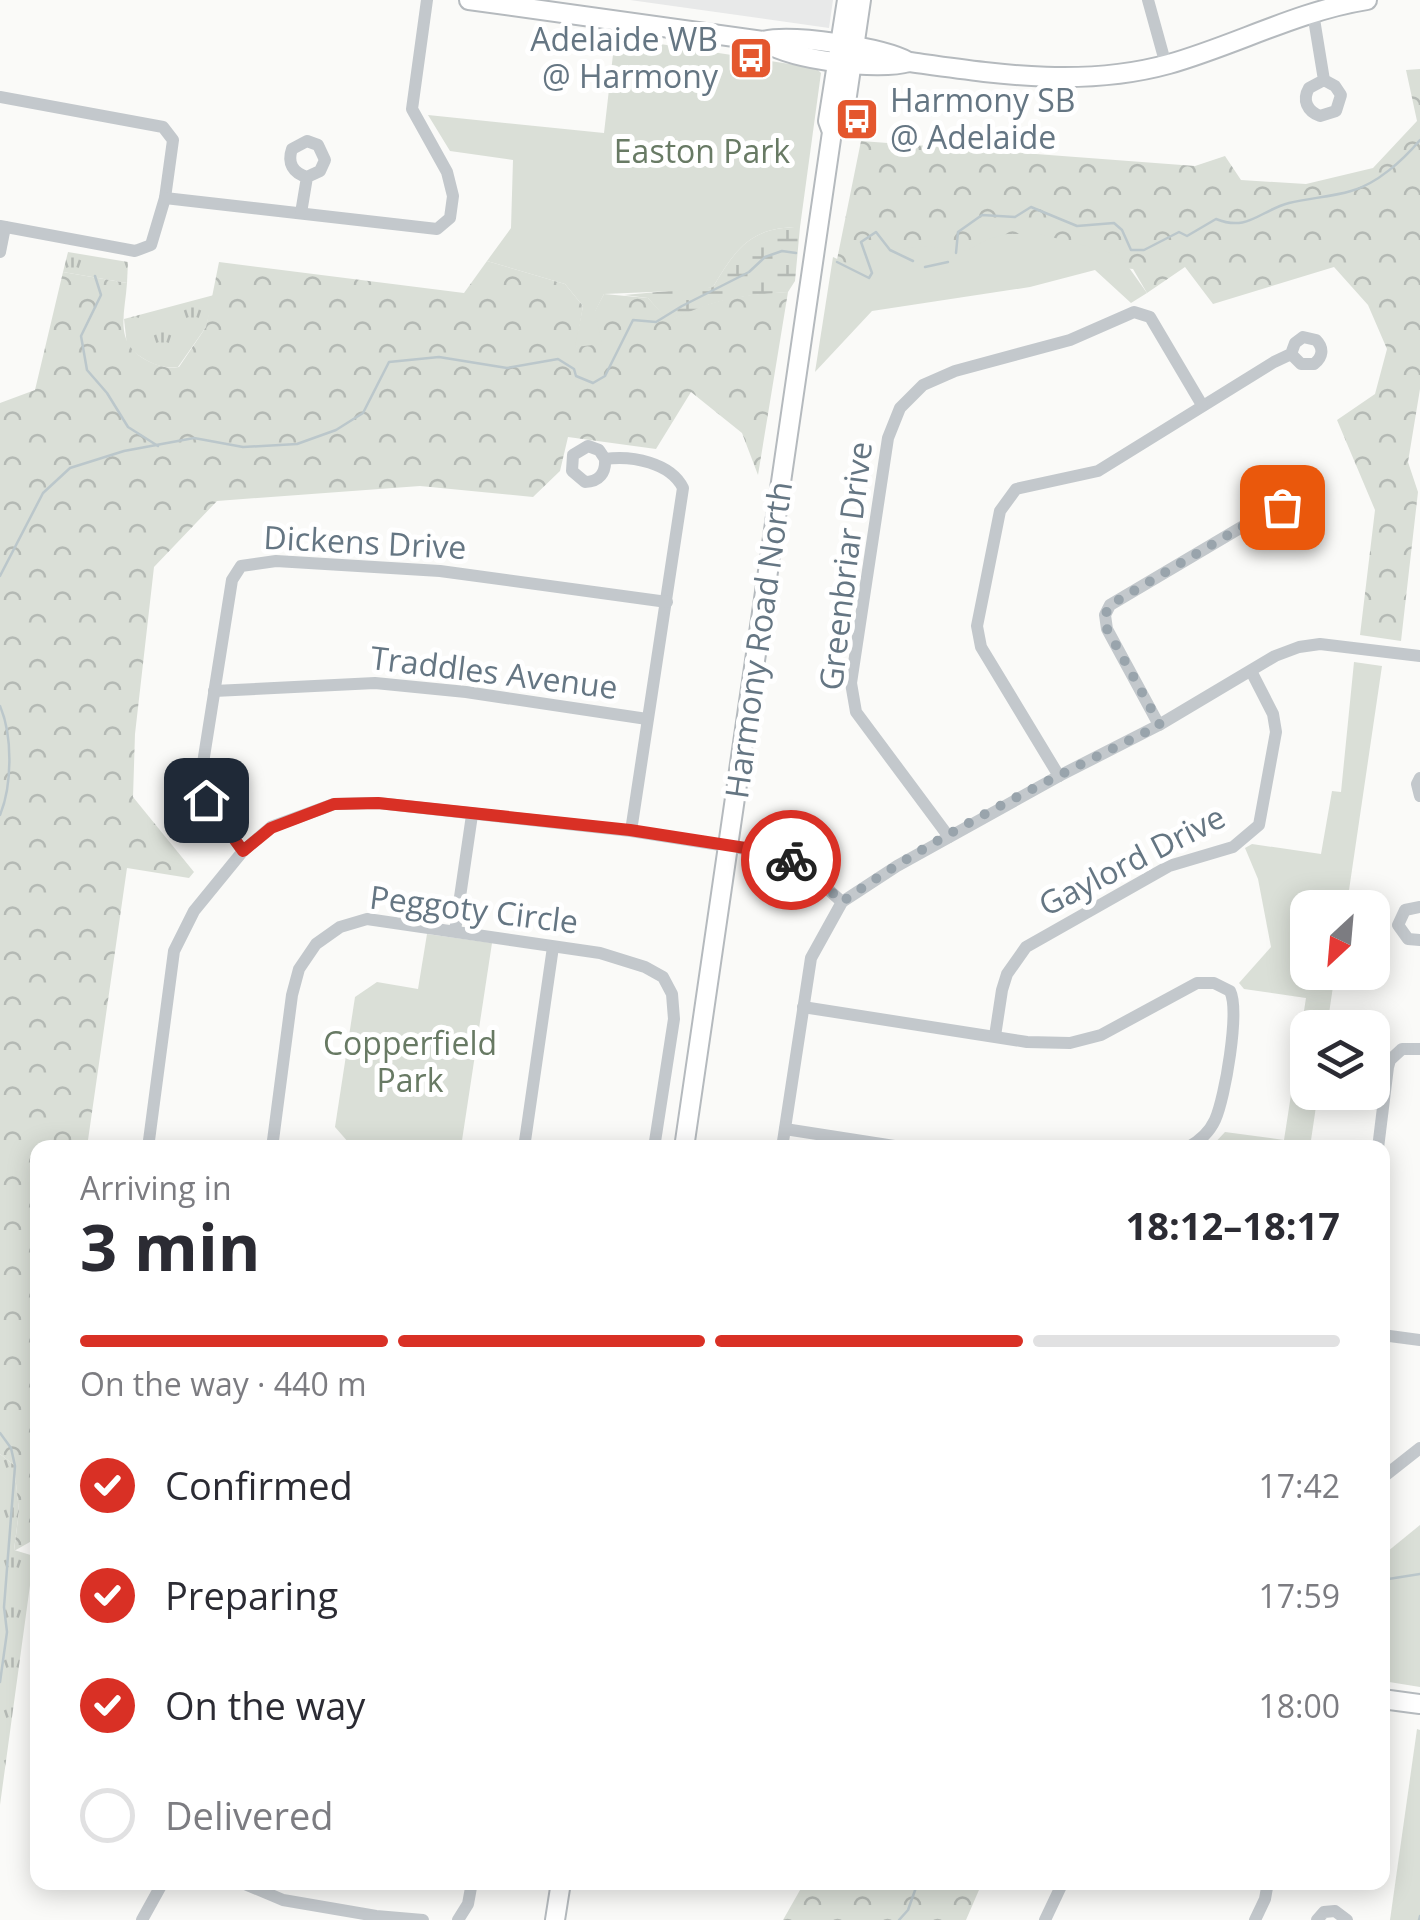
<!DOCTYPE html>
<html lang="en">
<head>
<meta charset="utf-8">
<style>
	body { margin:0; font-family:"Open Sans",sans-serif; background:#f2f2f3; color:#2b2b33; height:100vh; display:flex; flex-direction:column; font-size:38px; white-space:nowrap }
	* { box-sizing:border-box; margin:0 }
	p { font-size:32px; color:#7c7c81 }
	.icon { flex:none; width:55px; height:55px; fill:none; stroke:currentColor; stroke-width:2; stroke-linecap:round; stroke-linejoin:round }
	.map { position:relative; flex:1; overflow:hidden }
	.side { position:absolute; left:30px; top:1140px; width:1360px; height:750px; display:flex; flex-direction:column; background:#fff; border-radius:20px; box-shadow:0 5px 25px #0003 }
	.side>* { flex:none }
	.needle { width:65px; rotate:206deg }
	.tools { position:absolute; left:1290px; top:890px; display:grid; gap:20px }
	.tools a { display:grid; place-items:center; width:100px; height:100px; border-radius:20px; background:#fff; box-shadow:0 5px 25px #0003; font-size:50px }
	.pin { position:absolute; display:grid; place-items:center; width:85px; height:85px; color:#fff; margin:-42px; border-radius:20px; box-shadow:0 5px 15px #0006 }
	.courier { position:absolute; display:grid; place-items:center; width:100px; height:100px; margin:-50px; border:8px solid #d93025; border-radius:50%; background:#fff; color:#222; box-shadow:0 2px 12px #0007 }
	.overview em { font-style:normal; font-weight:700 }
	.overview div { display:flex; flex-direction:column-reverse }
	.overview { display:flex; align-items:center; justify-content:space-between; height:170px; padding:0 50px }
	h1 { font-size:65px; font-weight:700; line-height:75px }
	.bar { display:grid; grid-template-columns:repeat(4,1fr); gap:15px 10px; align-content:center; height:120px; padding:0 50px }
	.bar i { height:12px; border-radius:8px; background:#e1e1e2 }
	.bar .active { background:#d93025 }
	.bar p { grid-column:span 4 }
	ol { padding:0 50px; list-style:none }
	li { display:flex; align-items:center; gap:30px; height:110px }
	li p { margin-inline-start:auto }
	li .icon { padding:10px; border-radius:50%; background:#d93025; color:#fff; stroke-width:4 }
	li:last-child { color:#7c7c81 }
	li i { width:55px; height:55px; border:5px solid #e1e1e2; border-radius:50% }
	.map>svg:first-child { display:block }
</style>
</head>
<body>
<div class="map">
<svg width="1420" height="1920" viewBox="0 0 1420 1920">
	<defs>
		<pattern id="grass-tufts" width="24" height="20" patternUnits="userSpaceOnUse" patternTransform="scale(2.5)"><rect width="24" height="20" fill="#dadfd7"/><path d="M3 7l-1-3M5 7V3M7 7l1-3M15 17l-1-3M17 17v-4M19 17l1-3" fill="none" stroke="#b4b9b4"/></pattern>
		<pattern id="forest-crowns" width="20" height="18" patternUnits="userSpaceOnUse" patternTransform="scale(2.5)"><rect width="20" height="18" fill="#dadfd7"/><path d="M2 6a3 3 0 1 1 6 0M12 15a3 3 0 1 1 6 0" fill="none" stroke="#b4b9b4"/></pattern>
		<pattern id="wetland-marsh" width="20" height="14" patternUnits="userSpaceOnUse" patternTransform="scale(2.5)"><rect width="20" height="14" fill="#dadfd7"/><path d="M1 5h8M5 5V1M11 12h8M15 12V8" fill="none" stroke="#b4b9b4"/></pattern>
	</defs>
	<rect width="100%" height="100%" fill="#fafaf8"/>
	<!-- built -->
	<polygon fill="#e8e9e9" points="630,0 833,0 829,28"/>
	<!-- grass -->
	<g fill="url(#grass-tufts)">
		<polygon points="68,252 128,262 127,283 63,272"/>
		<path d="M214,295L206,327L178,367C159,370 141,359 127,346L124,319Z"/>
		<polygon points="0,1454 14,1465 19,1511 14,1550 34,1556 0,1805"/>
	</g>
	<!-- forest -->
	<g fill="url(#forest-crowns)">
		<polygon points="1420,69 1420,389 1408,462 1418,492 1401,641 1360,635 1375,510 1337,420 1375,394 1387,349 1368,305 1334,267 1213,304 1185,267 1147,293 1133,269 966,251 827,309 861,141 1195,166 1225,156 1241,180 1306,184 1373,168 1417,121 1406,70"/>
		<path d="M487,261L565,284L583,306L576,347L604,294L648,298L669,321C708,300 744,294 788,292L758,475L742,433L691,392L656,449L568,437L560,471L533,497L420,486L217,501L154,567L135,734L133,797L194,872L189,878L127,868L87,1147L38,1148L37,1538L14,1551L19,1511L14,1465L0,1454V403L35,390L63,272L127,283C125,315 113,343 148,361C159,366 167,369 179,367L206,327L219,262L464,293Z"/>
		<polygon points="804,1883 804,1882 982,1883 966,1920 783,1920"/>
	</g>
	<!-- wetland -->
	<path fill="url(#wetland-marsh)" d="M800,227L795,281L788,292C744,295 708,300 669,322L648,298L624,295L713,287C737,247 751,227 800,227Z"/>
	<!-- park -->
	<g fill="#dadfd7">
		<path d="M615,37L816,68L821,73L800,227C751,227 737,247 713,287L698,290L604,294L595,312L602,344L575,347L583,306L565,284L487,261L511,228L513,160L450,151L428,115L604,133Z"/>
		<polygon points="1007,234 1040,234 1120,255 1147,293 1131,303 1095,270 1030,287 872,311 815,372 833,257 859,269 860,259 867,249 883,251 925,246 966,251 988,239"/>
		<polygon points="1354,662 1382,666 1348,897 1345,897 1344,907 1308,908 1308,972 1335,973 1327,1027 1308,1028 1308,1092 1318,1093 1310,1147 1211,1147 1225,1132 1284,1140 1306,998 1244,989 1239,983 1271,947 1258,879 1245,848 1252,844 1321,854 1332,791 1341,792"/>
		<polygon points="427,934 492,943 461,1147 379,1147 349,1143 335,1127 355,997 377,982 418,989"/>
		<polygon points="1420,1525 1420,1687 1383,1681 1382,1556"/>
		<polygon points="1417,1729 1420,1730 1420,1920 1390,1920"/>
	</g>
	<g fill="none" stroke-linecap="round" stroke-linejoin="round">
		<!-- stream -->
		<g stroke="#bbc7cb" stroke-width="2.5">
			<path d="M956,253L958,232L982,215L1015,217L1031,207L1077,226L1114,223L1122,230L1131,250H1144L1179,232L1187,236L1216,219C1248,232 1259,211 1289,203C1309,198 1331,197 1351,191C1377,184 1403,160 1420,140"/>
			<polyline points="837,262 869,278 872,273 861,242 876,232 890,250 913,261"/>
			<polyline points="925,267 948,262"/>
			<polyline points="95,276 101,295 81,336 87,370 107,393 128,427 158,446"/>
			<polyline points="0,576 43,493 70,468 124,451 194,438 243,447 297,444 336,430 363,413 389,362 439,357 507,368 558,359 574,369 576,376 593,383 605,376 633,320 656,322 682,306 749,272 765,257 782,251 796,253"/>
			<path d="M0,706C13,736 12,786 0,815"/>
			<polyline points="0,1433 11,1448 15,1466 4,1607 7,1632 0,1682"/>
			<polyline points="1382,1580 1420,1574"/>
			<polyline points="899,1920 908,1910 918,1882"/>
			<polyline points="1419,1920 1420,1916"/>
		</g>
		<!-- major casing -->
		<g stroke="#b5babe" stroke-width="22">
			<g id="major">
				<path d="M469,0L763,41C792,34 882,47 909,62C996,74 1082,88 1169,64C1236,45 1298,11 1367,0"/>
				<path d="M763,41C790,60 878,71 909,62"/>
				<polyline points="832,132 843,123 861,0"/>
				<polyline points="684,1148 832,132 828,121 847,0"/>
				<polyline points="1382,1699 1420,1704"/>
				<polyline points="555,1920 561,1882"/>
			</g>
		</g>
		<!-- minor -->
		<g stroke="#c3c8cc" stroke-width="12">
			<polyline points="1148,0 1166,65"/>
			<path d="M1313,13L1324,80L1335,86L1341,95L1336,111L1320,116C1307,111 1302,100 1309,88L1324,80"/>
			<polyline points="0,97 163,127 173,140 165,198 151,245 135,251 0,226"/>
			<polyline points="165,198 437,229 450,218 453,196 447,172 412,109 427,0"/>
			<path d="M301,213L307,177L320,171L325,160L318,145L307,141L292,149C287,163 293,173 307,177"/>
			<polyline points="0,252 5,227"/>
			<path d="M605,459C606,473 599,482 585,482L572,471L573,455L588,446L599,450L605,459C632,455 671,463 683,488L631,831"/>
			<polyline points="214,691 375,683 466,692 647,719"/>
			<path d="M1159,725L1107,629L1105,615L1110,605L1267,512L1282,507L1291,518L1301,520L1313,512C1318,496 1305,485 1290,493L1282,507"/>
			<path d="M1059,776L981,647L977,626L1000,511L1016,489L1098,471L1274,362L1291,354L1301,364H1314C1323,357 1324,348 1316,340L1303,337L1295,343L1291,354"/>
			<polyline points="1420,778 1417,784 1420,796"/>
			<polyline points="949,837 856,712 851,683 888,438 900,408 923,385 955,371 1070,340 1134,312 1150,317 1202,405"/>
			<polyline points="243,851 205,800 200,782 232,580 241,566 276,561 440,571 667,602"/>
			<polyline points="1420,907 1405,910 1398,925 1408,939 1420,940"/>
			<polyline points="455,931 472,815"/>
			<path d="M803,1007L1027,1042L1070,1043L1101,1035L1197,983H1214L1230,991C1240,1011 1225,1098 1215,1120C1209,1133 1200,1141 1187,1148"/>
			<polyline points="995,1036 1002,990 1007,974 1026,947 1169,866 1233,847 1259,825 1276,732 1273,714 1251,671"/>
			<polyline points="785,1129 907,1148"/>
			<polyline points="148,1148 174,951 194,911 243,851 271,827 334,804 378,803 631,831 771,853 800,864 842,902"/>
			<polyline points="272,1148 292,995 299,969 316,944 340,927 367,919 600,953 645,967 663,977 672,994 674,1019 654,1148"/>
			<polyline points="524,1148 553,947"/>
			<polyline points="782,1148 811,958 842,902 897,866 1059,776 1159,725 1275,656 1299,647 1320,644 1420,656"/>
			<polyline points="1378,1148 1388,1067 1390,1060 1402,1049 1420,1049"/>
			<polyline points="1382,1335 1420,1340"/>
			<polyline points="1382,1478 1420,1448"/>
			<polyline points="240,1882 283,1900 376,1916 423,1920"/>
			<polyline points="142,1920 163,1882"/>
			<polyline points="458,1920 468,1904 472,1882"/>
			<polyline points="1045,1920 1063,1882"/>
			<polyline points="1255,1920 1265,1899 1268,1882"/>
			<polyline points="1317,1920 1324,1912 1335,1911 1347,1920"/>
		</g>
		<!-- major -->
		<use href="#major" stroke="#fff" stroke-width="18"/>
	</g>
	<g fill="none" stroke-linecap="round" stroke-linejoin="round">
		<!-- done -->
		<path stroke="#99a4ac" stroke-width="10" stroke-dasharray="0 18" d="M791,860L812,873L842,902C940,832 1052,779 1160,725L1107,629L1105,615L1110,605L1267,512L1282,507"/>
		<!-- route -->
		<polyline stroke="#d93025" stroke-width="12" points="206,800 243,851 271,828 334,804 378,803 630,830 771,852 791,860"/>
	</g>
	<!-- icons -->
	<defs>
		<g id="bus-square" transform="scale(2.25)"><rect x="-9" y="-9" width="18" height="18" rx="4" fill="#e4572e" stroke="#fff"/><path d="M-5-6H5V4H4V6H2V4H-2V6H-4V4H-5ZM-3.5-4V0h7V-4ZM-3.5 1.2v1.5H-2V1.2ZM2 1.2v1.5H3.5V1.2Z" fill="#fff"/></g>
	</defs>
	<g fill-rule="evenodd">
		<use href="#bus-square" x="751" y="58"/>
		<use href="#bus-square" x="857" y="119"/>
	</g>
	<g text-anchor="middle" stroke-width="10" stroke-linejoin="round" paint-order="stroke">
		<!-- poi labels -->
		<g font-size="32" fill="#657683" stroke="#fff" text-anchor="end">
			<text x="718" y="51">Adelaide WB<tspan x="718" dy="37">@ Harmony</tspan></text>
			<text x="890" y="112" text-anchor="start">Harmony SB<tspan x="890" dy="37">@ Adelaide</tspan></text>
		</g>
		<!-- park labels -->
		<g font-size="32" fill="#687a64" stroke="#fff">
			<text x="702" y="163">Easton Park</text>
			<text x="410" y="1055">Copperfield<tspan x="410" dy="37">Park</tspan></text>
		</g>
		<!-- street labels -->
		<g font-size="32" fill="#657683" stroke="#fff">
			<text transform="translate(365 543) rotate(3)" y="11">Dickens Drive</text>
			<text transform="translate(846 566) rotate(-83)" y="11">Greenbriar Drive</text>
			<text transform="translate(759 640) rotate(-82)" y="11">Harmony Road North</text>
			<text transform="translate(494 673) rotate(7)" y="11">Traddles Avenue</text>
			<text transform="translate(1132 861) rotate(-27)" y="11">Gaylord Drive</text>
			<text transform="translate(474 910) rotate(7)" y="11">Peggoty Circle</text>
		</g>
	</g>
</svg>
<div class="tools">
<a><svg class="needle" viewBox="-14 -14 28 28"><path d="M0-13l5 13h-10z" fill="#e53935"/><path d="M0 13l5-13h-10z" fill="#7c7c81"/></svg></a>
<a><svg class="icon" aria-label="layers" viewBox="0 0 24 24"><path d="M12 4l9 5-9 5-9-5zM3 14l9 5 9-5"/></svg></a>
</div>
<div class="pin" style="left:1282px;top:507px;background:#ea580c"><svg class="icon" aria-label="bag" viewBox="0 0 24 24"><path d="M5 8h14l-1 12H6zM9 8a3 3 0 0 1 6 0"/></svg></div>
<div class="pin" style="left:206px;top:800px;background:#1f2937"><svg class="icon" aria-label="home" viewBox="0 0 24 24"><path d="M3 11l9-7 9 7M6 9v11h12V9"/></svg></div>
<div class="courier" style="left:791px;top:860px"><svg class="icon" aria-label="bike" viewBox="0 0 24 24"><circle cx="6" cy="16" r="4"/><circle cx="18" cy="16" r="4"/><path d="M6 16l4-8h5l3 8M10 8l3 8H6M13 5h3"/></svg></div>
<section class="side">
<div class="overview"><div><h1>3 min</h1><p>Arriving in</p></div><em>18:12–18:17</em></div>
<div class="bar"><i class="active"></i><i class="active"></i><i class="active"></i><i></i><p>On the way · 440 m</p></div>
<ol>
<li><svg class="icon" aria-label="check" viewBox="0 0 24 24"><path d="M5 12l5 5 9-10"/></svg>Confirmed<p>17:42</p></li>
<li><svg class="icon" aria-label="check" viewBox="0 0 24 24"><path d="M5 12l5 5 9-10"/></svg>Preparing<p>17:59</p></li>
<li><svg class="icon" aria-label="check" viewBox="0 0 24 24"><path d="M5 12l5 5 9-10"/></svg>On the way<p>18:00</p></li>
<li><i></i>Delivered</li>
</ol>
</section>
</div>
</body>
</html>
